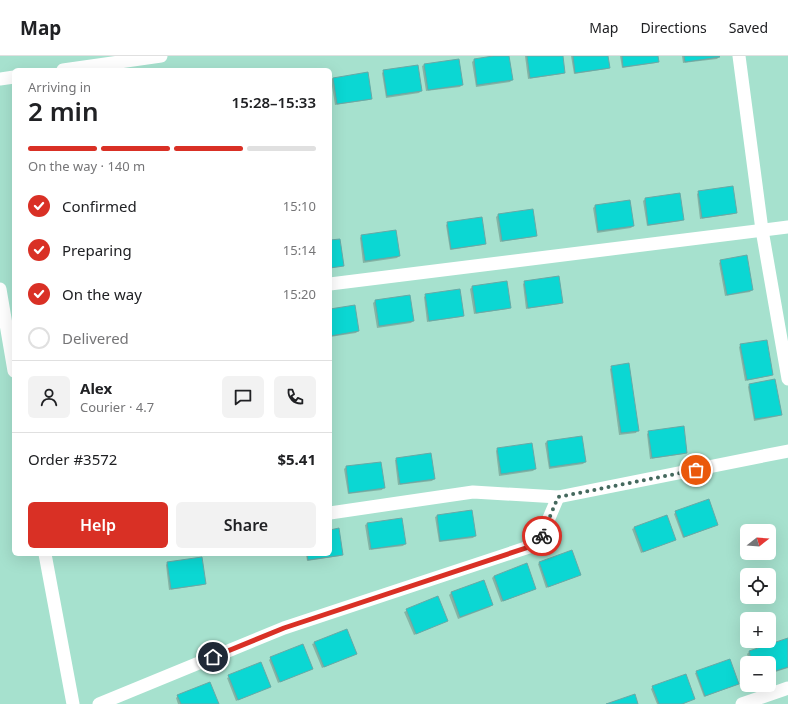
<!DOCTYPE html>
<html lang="en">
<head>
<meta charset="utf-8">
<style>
	body { margin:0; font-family:"Noto Sans",sans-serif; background:#f2f2f2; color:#202124; height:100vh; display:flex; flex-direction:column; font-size:15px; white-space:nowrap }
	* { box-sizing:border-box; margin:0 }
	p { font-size:13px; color:#757577 }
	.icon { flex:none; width:22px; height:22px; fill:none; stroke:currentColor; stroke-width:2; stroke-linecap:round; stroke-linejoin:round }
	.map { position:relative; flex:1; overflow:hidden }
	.sheet { position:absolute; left:12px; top:12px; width:320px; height:488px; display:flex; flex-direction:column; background:#fff; border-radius:6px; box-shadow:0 4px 16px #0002 }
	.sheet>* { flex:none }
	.needle { width:26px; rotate:73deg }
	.controls { position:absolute; left:740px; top:468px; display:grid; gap:8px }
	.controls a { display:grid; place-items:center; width:36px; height:36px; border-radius:6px; background:#fff; box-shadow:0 4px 16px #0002; font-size:20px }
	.pin { position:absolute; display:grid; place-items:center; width:34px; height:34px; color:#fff; margin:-17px; border:2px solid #fff; border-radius:50%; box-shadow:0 1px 4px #0007 }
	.courier { position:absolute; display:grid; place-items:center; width:40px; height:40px; margin:-20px; border:3px solid #d93025; border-radius:50%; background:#fff; color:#222; box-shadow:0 1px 5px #0007 }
	.summary em { font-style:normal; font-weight:600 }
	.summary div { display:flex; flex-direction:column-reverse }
	.summary { display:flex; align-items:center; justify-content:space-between; height:68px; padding:0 16px }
	h1 { font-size:26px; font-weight:600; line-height:30px }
	.bar { display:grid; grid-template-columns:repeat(4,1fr); gap:6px 4px; align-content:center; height:48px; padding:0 16px }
	.bar i { height:5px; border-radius:3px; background:#e0e0e0 }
	.bar .selected { background:#d93025 }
	.bar p { grid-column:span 4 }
	.line { display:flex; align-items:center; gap:10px; padding:0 16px; border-top:1px solid #e0e0e0 }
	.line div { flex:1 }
	.round { display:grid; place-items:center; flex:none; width:42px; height:42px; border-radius:6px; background:#f2f2f2 }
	ol { padding:0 16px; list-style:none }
	li { display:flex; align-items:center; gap:12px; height:44px }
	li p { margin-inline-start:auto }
	li .icon { padding:4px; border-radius:50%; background:#d93025; color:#fff; stroke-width:4 }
	li:last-child { color:#757577 }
	li i { width:22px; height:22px; border:2px solid #e0e0e0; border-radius:50% }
	.button { display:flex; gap:8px; margin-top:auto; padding:8px 16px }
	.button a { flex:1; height:46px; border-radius:6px; background:#d93025; color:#fff; font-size:16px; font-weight:600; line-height:46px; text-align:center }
	.button a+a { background:#f2f2f2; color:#202124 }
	header { display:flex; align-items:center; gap:24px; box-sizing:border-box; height:56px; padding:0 20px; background:#fff; border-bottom:1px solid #e0e0e0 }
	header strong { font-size:19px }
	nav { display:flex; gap:22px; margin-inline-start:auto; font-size:14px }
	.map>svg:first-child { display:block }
</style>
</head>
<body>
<header>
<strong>Map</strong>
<nav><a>Map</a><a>Directions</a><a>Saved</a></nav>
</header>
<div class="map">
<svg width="788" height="648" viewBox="0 0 788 648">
	<rect width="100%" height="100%" fill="#a6e1ce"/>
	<!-- shadow -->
	<g fill="#0003">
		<polygon points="500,0 508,0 512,24 510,26 476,31 472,6 474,4"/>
		<polygon points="525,0 562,0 564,17 562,18 528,23"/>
		<polygon points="571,0 607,0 609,12 607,13 574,18"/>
		<polygon points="620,0 657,0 658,5 656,7 622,12"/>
		<polygon points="682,0 718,0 719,1 717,3 683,7"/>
		<polygon points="424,9 462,29 460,31 426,35 422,10"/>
		<polygon points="384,15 421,35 419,37 386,42 382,17"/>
		<polygon points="333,22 371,43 369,44 335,49 331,24"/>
		<polygon points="699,136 736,156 734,158 700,163 697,138"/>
		<polygon points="679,138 682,163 681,165 647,170 643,145 645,143"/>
		<polygon points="629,145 633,170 631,172 597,177 593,152 595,150"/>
		<polygon points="532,154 536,179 534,181 500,186 496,161 498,159"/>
		<polygon points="448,167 485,187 483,189 450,194 446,169"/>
		<polygon points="361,180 399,200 397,202 363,207 360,182"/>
		<polygon points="721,205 752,234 750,236 725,240 719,207"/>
		<polygon points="525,226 562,246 560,248 526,253 523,228"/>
		<polygon points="472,231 510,251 508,253 474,258 470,233"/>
		<polygon points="426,239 463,260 461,261 427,266 424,241"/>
		<polygon points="375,245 413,265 411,267 377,272 373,247"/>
		<polygon points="330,254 358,275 356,277 330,281"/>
		<polygon points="741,289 772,318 770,320 745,325 739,291"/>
		<polygon points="612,311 637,375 636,377 619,379 610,313"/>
		<polygon points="749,329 781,358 779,360 754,365 748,331"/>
		<polygon points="649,376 686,396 684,398 650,403 647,378"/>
		<polygon points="581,381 585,406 583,408 549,413 545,387 547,386"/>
		<polygon points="497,393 535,413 533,415 499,420 496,395"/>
		<polygon points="397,403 434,423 432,425 398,429 395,404"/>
		<polygon points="380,407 383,432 382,434 348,438 344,413 346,411"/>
		<polygon points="471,455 475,480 473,482 439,486 435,461 437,460"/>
		<polygon points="676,456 717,468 715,470 683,482 674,458"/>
		<polygon points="367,468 405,488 403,490 369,494 365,469"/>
		<polygon points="634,472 675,484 673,485 641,497 632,473"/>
		<polygon points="330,475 342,498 340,500 307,505 306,498 330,498"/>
		<polygon points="167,507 205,527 203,529 169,534 166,509"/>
		<polygon points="539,507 580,519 578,520 546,532 538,508"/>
		<polygon points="494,520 535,532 533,534 501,546 492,522"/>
		<polygon points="483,525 492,549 490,551 458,563 449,539 451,537"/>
		<polygon points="438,541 447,565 414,579 404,556"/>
		<polygon points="346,574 354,599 322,612 312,588"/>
		<polygon points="788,583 788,612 769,618 769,607 750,607 747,598 749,596"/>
		<polygon points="271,602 312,613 278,627 269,604"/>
		<polygon points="260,608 270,631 236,645 227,622"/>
		<polygon points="697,616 738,628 736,629 704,641 695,617"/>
		<polygon points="653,631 694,643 683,648 657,648 651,633"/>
		<polygon points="178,640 218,648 178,648 176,642"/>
	</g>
	<!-- building -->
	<g fill="#0bd7d3" stroke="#68a9a6">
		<polygon points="493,0 509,0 513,24 477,29 474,3"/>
		<polygon points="527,0 563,0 565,17 530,22"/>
		<polygon points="573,0 608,0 610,12 575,17"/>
		<polygon points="622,0 658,0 659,6 623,11"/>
		<polygon points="684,0 719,0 720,1 685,6"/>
		<polygon points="459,3 463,29 428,34 424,8"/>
		<polygon points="418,9 422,35 387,40 383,14"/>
		<polygon points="368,16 372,43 337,48 333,22"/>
		<polygon points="733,130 737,157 702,162 698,135"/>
		<polygon points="680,137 684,164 648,169 645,142"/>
		<polygon points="630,144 634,170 598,175 595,149"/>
		<polygon points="533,153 537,180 502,185 498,158"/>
		<polygon points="482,161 486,188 451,193 447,166"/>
		<polygon points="396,174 400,200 365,205 361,179"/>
		<polygon points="340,183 344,210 330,212 330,184"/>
		<polygon points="747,199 753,234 727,239 720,204"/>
		<polygon points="559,220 563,247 528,252 524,225"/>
		<polygon points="507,225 511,252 476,257 472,230"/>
		<polygon points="460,233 464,260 429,265 425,238"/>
		<polygon points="410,239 414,265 379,270 375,244"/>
		<polygon points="355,249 359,275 330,280 330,253"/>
		<polygon points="767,284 773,319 747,324 740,288"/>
		<polygon points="629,307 639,375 621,377 611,310"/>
		<polygon points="775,323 782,359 755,363 749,328"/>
		<polygon points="684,370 687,397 652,402 648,375"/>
		<polygon points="582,380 586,406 550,411 547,385"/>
		<polygon points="532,387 536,413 501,418 497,392"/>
		<polygon points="431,397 435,423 400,428 396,402"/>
		<polygon points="381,406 385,432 349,437 346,410"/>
		<polygon points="709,443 718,469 684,481 675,455"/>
		<polygon points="472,454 476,480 440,485 437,459"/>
		<polygon points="667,459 676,484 643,496 634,471"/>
		<polygon points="402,462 406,488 371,493 367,467"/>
		<polygon points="339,472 343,499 308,504 307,498 330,498 330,474"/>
		<polygon points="572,494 581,519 548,531 539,506"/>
		<polygon points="202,501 206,528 171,533 167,506"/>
		<polygon points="527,507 536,533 503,545 494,520"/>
		<polygon points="484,524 493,549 460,561 451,536"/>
		<polygon points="438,540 448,565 416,578 406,553"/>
		<polygon points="347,573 357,598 324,611 314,586"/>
		<polygon points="788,582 788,611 769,617 769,607 752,607 749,595"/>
		<polygon points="303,588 313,613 280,626 270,601"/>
		<polygon points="730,603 739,628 705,640 696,615"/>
		<polygon points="261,606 271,631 238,644 228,619"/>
		<polygon points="686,618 695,643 682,648 659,648 652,630"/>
		<polygon points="210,626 219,648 181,648 177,639"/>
		<polygon points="635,638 638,648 606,648"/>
	</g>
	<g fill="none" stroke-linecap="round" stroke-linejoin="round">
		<!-- street -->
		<g stroke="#fff" stroke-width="13">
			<polyline points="739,0 762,174 788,323"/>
			<polyline points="63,14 161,0"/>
			<polyline points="0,23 14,21"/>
			<polyline points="330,228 788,171"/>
			<polyline points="0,233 14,315"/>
			<polyline points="330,457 473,436 558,441 788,395"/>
			<polyline points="45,498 73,648"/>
			<polyline points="99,648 284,572 538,488 558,441"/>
			<polyline points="742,648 788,632"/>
		</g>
	</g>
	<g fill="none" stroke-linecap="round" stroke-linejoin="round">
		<!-- done -->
		<polyline stroke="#45695e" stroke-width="4" stroke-dasharray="0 7.2" points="542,480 558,441 696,414"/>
		<!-- route -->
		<polyline stroke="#d93025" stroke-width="5" points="213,601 284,572 538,488 542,480"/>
	</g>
</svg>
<div class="controls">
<a><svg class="needle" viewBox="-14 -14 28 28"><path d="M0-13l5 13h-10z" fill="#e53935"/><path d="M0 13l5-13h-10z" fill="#757577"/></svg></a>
<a><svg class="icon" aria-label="locate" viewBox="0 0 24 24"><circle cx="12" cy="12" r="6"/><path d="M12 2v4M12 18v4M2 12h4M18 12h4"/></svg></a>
<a>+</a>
<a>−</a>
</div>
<div class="pin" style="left:696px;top:414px;background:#ea580c"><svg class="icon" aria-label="bag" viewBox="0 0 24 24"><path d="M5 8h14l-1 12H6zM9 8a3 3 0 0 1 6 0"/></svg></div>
<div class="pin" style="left:213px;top:601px;background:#1f2937"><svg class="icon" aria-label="home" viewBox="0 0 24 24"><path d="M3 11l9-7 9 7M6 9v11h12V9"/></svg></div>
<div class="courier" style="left:542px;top:480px"><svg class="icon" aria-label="bike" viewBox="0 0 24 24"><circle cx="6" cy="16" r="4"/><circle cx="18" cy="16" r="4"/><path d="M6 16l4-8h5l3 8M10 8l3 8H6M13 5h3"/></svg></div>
<section class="sheet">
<div class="summary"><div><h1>2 min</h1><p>Arriving in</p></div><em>15:28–15:33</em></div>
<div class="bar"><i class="selected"></i><i class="selected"></i><i class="selected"></i><i></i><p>On the way · 140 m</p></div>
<ol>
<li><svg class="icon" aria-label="check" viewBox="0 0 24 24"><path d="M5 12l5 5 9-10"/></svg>Confirmed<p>15:10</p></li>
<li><svg class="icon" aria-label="check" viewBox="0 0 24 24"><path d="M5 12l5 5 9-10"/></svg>Preparing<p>15:14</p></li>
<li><svg class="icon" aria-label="check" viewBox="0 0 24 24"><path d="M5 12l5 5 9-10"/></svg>On the way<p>15:20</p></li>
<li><i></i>Delivered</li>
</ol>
<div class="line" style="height:72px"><a class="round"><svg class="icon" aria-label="person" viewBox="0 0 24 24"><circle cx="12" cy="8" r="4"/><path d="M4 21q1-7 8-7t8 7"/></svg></a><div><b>Alex</b><p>Courier · 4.7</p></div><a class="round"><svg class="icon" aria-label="chat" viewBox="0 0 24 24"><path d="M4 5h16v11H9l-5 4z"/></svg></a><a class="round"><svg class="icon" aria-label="phone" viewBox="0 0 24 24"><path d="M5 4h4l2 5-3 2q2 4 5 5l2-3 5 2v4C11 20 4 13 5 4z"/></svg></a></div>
<div class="line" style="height:52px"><div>Order #3572</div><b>$5.41</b></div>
<div class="button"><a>Help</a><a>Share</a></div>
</section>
</div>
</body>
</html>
